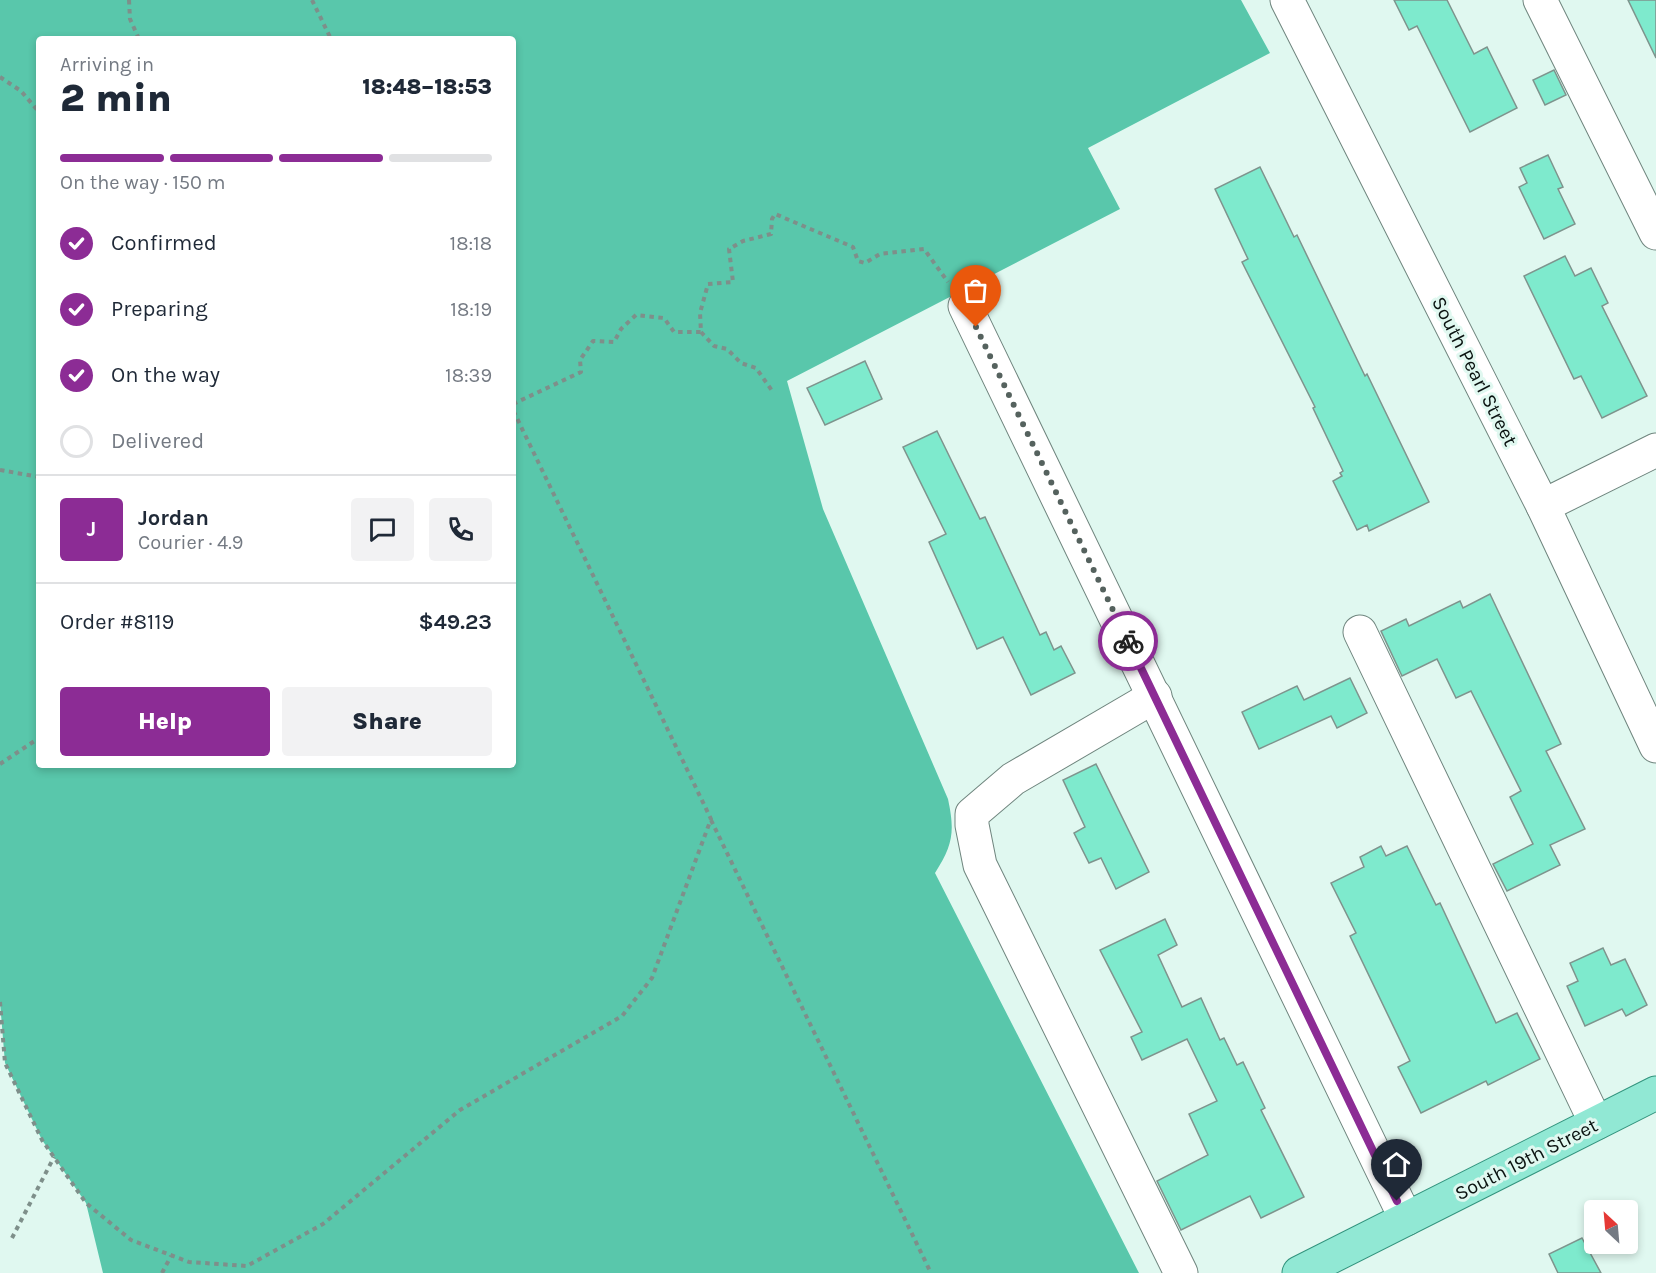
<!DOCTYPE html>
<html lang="en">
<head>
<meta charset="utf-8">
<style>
	body { margin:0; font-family:Karla,sans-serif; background:#f2f2f3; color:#1f2937; height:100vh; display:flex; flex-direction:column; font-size:22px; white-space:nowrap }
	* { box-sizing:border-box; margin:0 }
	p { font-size:20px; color:#747a83 }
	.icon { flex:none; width:33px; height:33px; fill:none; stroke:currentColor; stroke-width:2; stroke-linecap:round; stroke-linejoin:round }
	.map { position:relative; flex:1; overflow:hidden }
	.drawer { position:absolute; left:36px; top:36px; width:480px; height:732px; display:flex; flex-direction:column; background:#fff; border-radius:6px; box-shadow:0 3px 9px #0003 }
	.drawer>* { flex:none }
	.needle { width:39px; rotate:334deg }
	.buttons { position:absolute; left:1584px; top:1200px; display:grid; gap:12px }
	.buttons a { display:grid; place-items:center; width:54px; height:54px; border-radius:6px; background:#fff; box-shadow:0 3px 9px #0003; font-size:30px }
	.pin { position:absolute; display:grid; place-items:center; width:51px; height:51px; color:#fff; margin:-62px -26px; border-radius:50% 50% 50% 0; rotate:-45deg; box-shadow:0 0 6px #0007 }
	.pin .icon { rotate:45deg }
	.courier { position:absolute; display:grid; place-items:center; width:60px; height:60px; margin:-30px; border:4px solid #8c2c95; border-radius:50%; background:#fff; color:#222; box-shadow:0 2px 8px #0007 }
	.summary em { font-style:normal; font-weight:800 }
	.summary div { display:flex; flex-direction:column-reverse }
	.summary { display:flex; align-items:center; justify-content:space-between; height:102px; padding:0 24px }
	h1 { font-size:39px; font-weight:800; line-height:45px }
	.bar { display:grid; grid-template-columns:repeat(4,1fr); gap:9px 6px; align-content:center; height:72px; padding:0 24px }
	.bar i { height:8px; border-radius:4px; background:#e0e1e3 }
	.bar .current { background:#8c2c95 }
	.bar p { grid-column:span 4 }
	.line { display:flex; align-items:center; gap:15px; padding:0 24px; border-top:2px solid #e0e1e3 }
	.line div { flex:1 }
	.round { display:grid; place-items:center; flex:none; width:63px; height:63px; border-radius:6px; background:#f2f2f3 }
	ol { padding:0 24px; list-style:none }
	li { display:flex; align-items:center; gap:18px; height:66px }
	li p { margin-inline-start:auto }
	li .icon { padding:6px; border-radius:50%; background:#8c2c95; color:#fff; stroke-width:4 }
	li:last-child { color:#747a83 }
	li i { width:33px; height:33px; border:3px solid #e0e1e3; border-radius:50% }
	.cta { display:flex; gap:12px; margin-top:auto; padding:12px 24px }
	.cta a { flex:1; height:69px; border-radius:6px; background:#8c2c95; color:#fff; font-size:24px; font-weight:800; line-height:69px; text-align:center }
	.cta a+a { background:#f2f2f3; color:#1f2937 }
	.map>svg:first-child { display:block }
</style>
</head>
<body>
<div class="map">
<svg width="1656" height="1273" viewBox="0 0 1656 1273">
	<rect width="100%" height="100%" fill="#e0f8f0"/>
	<!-- forest -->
	<path fill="#59c7ab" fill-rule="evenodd" d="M0,0H1241L1270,53L1088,148L1120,209L787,381L823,509L948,799C955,832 953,845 935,873L1139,1273H103L86,1203L42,1140L5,1063L0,1002ZM39,39H513V765H39Z"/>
	<!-- building -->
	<g fill="#7eeacd" stroke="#7e948d" stroke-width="1.5">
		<polygon points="1394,0 1447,0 1474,54 1487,47 1517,108 1470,132 1417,26 1409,30"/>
		<polygon points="1628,0 1656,0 1656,58"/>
		<polygon points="1554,70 1566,95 1545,105 1533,80"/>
		<polygon points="1548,155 1563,187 1558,189 1575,224 1544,239 1519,187 1527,183 1520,168"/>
		<polygon points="1260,167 1294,237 1297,235 1365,376 1367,374 1429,502 1369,531 1367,525 1357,530 1333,481 1342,476 1340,473 1343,471 1313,408 1315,407 1242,262 1248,259 1215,189"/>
		<polygon points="1565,256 1575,276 1591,268 1608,303 1602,306 1647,396 1602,418 1581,376 1574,379 1524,276"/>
		<polygon points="865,361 882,399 825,425 807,388"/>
		<polygon points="937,431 980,519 985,517 1040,635 1046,632 1054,650 1061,646 1075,673 1031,695 1003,637 977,649 929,542 946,534 903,447"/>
		<polygon points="1490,594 1561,744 1546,751 1585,829 1550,845 1560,865 1507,891 1493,864 1533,844 1510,797 1521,791 1471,691 1456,698 1437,659 1402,676 1381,631 1406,619 1409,626 1460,601 1463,608"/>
		<polygon points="1350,678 1367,713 1337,728 1331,716 1259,749 1242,712 1297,686 1304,700"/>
		<polygon points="1096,764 1149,872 1116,889 1101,858 1089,863 1074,833 1085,827 1063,780"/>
		<polygon points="1381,846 1386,856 1407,846 1436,905 1440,903 1496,1023 1517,1013 1540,1059 1488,1085 1486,1081 1421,1113 1398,1067 1410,1061 1350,936 1356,933 1331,883 1364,867 1360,857"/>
		<polygon points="1165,919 1177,945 1158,955 1182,1007 1201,998 1220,1040 1224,1038 1237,1065 1243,1062 1265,1108 1261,1110 1304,1197 1261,1218 1250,1196 1181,1230 1157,1181 1208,1155 1189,1114 1217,1101 1187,1039 1142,1060 1131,1037 1142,1032 1100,950"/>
		<polygon points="1603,948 1611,965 1625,959 1647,1005 1626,1016 1622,1009 1585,1026 1567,986 1578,981 1570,963"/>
		<polygon points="1582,1238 1601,1273 1558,1273 1549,1254"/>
	</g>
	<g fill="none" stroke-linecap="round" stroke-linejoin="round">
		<!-- minor casing -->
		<g stroke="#6f857e" stroke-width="35">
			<g id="minor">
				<polyline points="1287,0 1543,506 1656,746"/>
				<polyline points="1540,0 1656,233"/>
				<polyline points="965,306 1406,1219"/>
				<polyline points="1543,506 1656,450"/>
				<polyline points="1360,632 1596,1123"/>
				<polyline points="1155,696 1013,779 972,814 972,825 980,865 1181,1273"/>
			</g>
		</g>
		<!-- major casing -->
		<g stroke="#32937d" stroke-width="35">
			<polyline id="major" points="1299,1273 1656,1093"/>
		</g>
		<!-- path -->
		<g stroke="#7e8f8a" stroke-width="4" stroke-dasharray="4.5 4.5" stroke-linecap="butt">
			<polyline points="129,0 130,19 139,39"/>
			<polyline points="312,0 331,39"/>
			<polyline points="0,77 21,91 39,112"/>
			<polyline points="701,332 714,346 727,349 741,363 756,368 773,392"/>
			<polyline points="513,404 581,372 580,360 593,341 614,342 621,329 636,315 664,318 674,332 701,332 700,313 708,284 733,282 729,249 743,241 771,234 772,219 775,214 853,247 858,261 865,263 880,254 924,249 948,282"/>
			<polyline points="0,470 39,477"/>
			<polyline points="0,764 39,738"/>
			<polyline points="711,820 931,1273"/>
			<polyline points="0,1002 5,1063 42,1140 86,1203 131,1240 189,1262 247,1266 323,1224 460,1110 622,1016 652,978 711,819 513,410"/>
			<polyline points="12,1238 54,1157"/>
			<polyline points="162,1273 171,1256"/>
		</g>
		<!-- minor -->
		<use href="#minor" stroke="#fff" stroke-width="33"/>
		<!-- major -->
		<use href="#major" stroke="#91e8d4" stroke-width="33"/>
	</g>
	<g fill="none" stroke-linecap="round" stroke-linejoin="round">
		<!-- done -->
		<polyline stroke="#55625e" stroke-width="6" stroke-dasharray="0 10.8" points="976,327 1128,641"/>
		<!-- route -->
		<polyline stroke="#8c2c95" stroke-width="8" points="1128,641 1397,1201"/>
	</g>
	<g text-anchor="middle" stroke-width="6" stroke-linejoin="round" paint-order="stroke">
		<!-- street labels -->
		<g font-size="20" fill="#0a1210" stroke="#e0f8f0">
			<text transform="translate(1475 371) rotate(63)" y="7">South Pearl Street</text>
			<text transform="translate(1526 1159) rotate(-27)" y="7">South 19th Street</text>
		</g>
	</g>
</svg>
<div class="buttons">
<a><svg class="needle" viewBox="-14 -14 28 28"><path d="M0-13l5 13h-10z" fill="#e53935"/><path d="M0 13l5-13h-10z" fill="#747a83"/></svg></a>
</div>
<div class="pin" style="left:976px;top:327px;background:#ea580c"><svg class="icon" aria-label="bag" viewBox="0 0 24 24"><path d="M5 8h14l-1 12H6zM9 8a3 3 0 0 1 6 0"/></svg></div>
<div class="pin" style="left:1397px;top:1201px;background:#1f2937"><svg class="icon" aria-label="home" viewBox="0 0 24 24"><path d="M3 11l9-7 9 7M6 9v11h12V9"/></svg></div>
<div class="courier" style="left:1128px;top:641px"><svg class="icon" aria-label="bike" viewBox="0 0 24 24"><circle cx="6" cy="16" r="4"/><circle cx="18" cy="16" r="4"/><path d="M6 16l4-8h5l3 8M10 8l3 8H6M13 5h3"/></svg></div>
<section class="drawer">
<div class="summary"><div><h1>2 min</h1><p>Arriving in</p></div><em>18:48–18:53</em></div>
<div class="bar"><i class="current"></i><i class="current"></i><i class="current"></i><i></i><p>On the way · 150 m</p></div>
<ol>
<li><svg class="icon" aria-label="check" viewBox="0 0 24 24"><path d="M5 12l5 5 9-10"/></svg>Confirmed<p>18:18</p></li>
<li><svg class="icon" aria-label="check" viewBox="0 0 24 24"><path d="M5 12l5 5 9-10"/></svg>Preparing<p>18:19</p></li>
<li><svg class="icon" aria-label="check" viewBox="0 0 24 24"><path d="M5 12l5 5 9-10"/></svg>On the way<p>18:39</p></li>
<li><i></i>Delivered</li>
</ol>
<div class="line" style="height:108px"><b class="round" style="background:#8c2c95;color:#fff">J</b><div><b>Jordan</b><p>Courier · 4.9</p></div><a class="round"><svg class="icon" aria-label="chat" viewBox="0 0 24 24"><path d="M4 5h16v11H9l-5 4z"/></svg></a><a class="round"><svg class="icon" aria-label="phone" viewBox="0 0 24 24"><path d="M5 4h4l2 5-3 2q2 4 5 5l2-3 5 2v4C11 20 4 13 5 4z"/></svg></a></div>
<div class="line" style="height:78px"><div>Order #8119</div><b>$49.23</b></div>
<div class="cta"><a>Help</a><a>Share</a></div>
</section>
</div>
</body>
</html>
